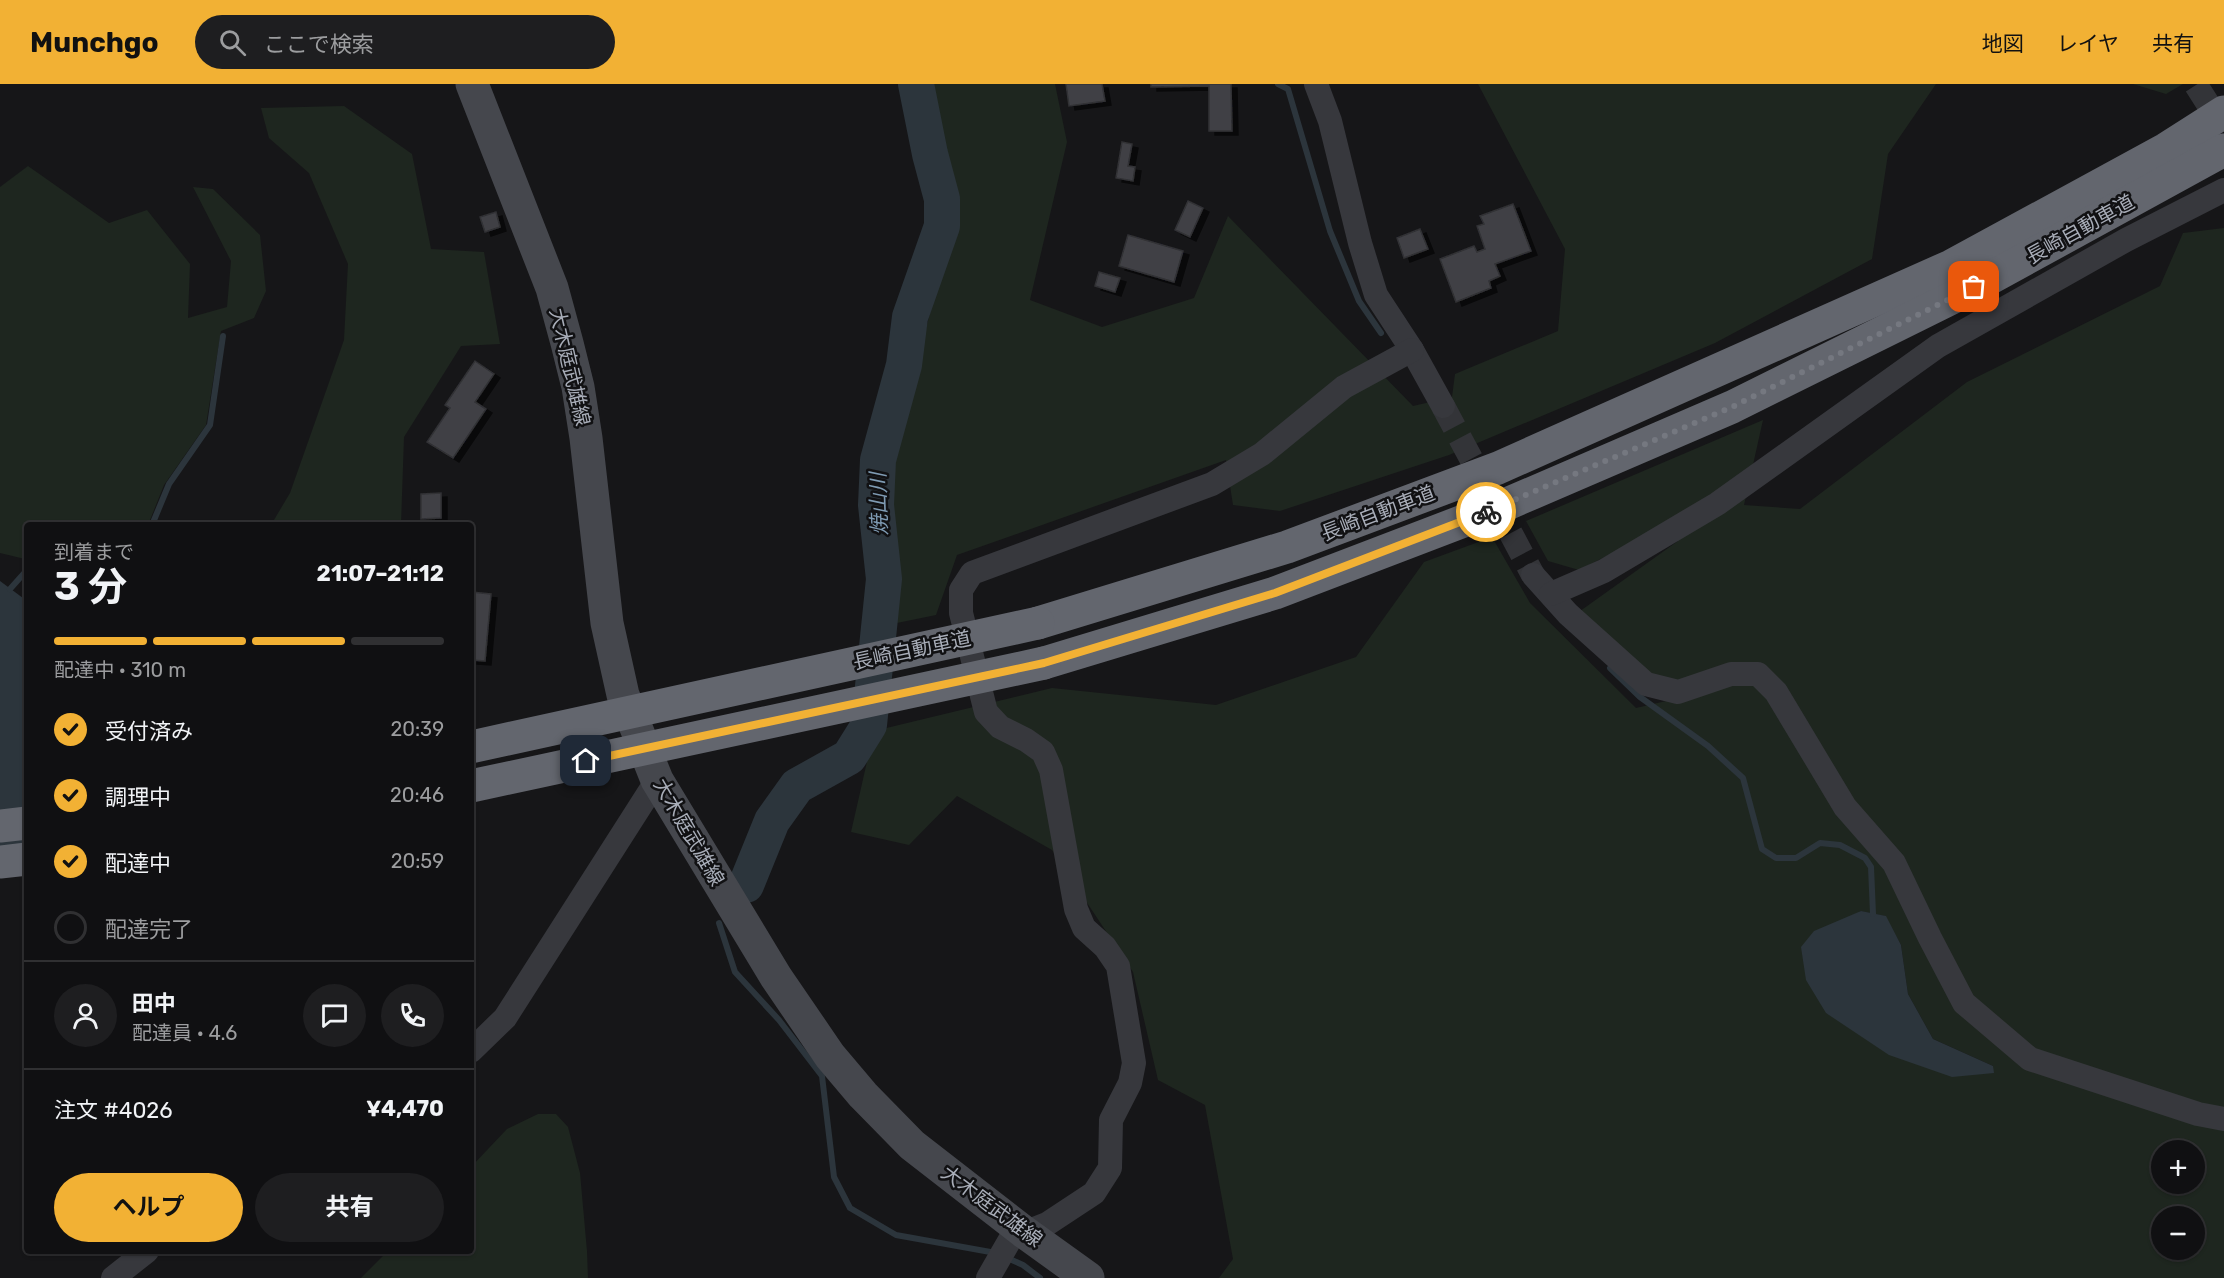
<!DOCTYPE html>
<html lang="ja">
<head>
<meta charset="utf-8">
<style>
	body { margin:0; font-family:Rubik,"Noto Sans JP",sans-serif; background:#1e1e20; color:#f1f3f6; height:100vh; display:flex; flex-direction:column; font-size:22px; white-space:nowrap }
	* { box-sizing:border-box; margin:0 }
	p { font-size:20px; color:#9c9d9f }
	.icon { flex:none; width:33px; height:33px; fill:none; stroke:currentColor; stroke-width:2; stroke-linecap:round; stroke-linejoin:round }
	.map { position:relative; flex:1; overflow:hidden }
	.sheet { position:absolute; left:24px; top:438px; width:450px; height:732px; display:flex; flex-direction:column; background:#101012; border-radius:6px; box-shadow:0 2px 4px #0004,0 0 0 2px #303032 }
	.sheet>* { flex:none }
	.buttons { position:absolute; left:2151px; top:1056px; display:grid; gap:12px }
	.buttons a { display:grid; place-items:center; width:54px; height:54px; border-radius:50%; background:#101012; box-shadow:0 2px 4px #0004,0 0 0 2px #303032; font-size:30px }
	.pin { position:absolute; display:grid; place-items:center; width:51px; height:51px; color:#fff; margin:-26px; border-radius:12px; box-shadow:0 3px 9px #0006 }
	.courier { position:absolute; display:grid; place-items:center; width:60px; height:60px; margin:-30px; border:4px solid #f2b134; border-radius:50%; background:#fff; color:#222; box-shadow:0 2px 8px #0007 }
	.headline em { font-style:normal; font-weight:700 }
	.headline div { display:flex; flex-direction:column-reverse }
	.headline { display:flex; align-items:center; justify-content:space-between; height:102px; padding:0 30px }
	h1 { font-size:39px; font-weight:700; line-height:45px }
	.bar { display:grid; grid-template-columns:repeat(4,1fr); gap:9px 6px; align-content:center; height:72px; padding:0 30px }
	.bar i { height:8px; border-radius:4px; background:#303032 }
	.bar .on { background:#f2b134 }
	.bar p { grid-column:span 4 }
	.line { display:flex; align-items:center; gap:15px; padding:0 30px; border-top:2px solid #303032 }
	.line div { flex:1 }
	.round { display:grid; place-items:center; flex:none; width:63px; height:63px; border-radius:32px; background:#1e1e20 }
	ol { padding:0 30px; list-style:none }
	li { display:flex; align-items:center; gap:18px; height:66px }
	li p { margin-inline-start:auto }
	li .icon { padding:6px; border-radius:50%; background:#f2b134; color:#111; stroke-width:4 }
	li:last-child { color:#9c9d9f }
	li i { width:33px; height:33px; border:3px solid #303032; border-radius:50% }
	.action { display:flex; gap:12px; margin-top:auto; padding:12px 30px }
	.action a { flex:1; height:69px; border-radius:36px; background:#f2b134; color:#111; font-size:24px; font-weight:700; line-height:69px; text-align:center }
	.action a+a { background:#1e1e20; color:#f1f3f6 }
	header { display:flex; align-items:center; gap:36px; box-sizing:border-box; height:84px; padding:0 30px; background:#f2b134; color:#111 }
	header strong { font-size:28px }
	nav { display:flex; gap:33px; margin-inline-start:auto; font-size:21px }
	.search { width:420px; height:54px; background:#1e1e20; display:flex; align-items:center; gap:15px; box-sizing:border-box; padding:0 21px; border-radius:33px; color:#9c9d9f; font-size:22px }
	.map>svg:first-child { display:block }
</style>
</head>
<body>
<header>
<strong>Munchgo</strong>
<div class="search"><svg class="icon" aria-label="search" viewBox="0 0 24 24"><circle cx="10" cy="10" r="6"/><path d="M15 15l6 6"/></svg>ここで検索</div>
<nav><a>地図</a><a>レイヤ</a><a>共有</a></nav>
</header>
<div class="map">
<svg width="2224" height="1194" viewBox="0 0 2224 1194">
	<defs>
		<filter id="shadow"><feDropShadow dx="6" dy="4" stdDeviation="0" flood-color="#0009"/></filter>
	</defs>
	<rect width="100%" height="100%" fill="#161618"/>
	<!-- green -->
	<g fill="#1e261f" fill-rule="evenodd">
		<polygon points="926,0 1055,0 1067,58 1030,216 1102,243 1194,214 1228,132 1413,322 1452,313 1455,290 1558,247 1565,165 1478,0 1936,0 1888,70 1872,175 1715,259 1449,371 1280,427 1233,421 1226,376 957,471 936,531 892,540 884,407 953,140"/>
		<polygon points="2133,0 2183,0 2166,10"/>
		<polygon points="344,22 412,70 431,165 484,168 500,260 461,262 404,353 401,441 271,441 290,409 344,256 348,180 309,89 269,54 261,24"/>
		<polygon points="28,82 109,139 147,126 190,180 188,234 227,223 231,177 193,103 213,105 260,151 266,207 254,234 221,247 206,341 164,401 148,441 27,441 27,472 25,475 0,469 0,103"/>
		<path d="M2224,144V1194H1219L1233,1175L1205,1021L1158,996L1133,888L1052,766L957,712L909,761L851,748L874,647L1052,604L1216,621L1356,573L1424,478L1492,453L1530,519L1636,624L1722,604L1677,601L1650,594L1576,530L1678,457L1672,439L1579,486L1548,477L1526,437L1763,336L1744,421L1800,425L1967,298L2160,202L2183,149ZM1860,827L1885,832L1901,861L1908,910L1933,955L1993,982L1826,929ZM2162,1066H2194V1100H2162ZM2162,1132H2194V1166H2162Z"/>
		<polygon points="538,1030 556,1030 568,1043 580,1089 587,1167 588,1194 361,1194 388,1167 471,1167 471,1083 507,1045"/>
	</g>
	<!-- water -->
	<g fill="#2c353c">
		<polygon points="0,497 27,517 27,756 0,793"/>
		<polygon points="1861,827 1886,832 1901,861 1908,910 1933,955 1993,982 1994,989 1952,993 1889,971 1826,929 1806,896 1801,863 1814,847"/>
	</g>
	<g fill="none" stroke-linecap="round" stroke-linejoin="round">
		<!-- stream -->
		<g stroke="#2c353c" stroke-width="6">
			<polyline points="1278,0 1288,5 1330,147 1359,217 1381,249"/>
			<polyline points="152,441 169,400 210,341 223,252"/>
			<polyline points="10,505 27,486"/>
			<polyline points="1610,584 1640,613 1708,662 1743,694 1762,765 1776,774 1796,774 1820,759 1840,761 1865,774 1871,783 1873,830"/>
			<polyline points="719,839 735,888 779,936 822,992 834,1093 850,1124 896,1151 996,1169"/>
			<polyline points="1005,1173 1023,1181 1040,1194"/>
		</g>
		<!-- river -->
		<polyline stroke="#2c353c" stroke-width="36" points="746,801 772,737 797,702 849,673 869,641 884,495 876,421 878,376 904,281 910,233 942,142 942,115 930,70 916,0"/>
	</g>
	<!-- building -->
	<g fill="#404145" stroke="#303034" stroke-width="1.5" filter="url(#shadow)">
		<polygon points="1066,0 1102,0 1105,17 1069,22"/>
		<polygon points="1151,0 1231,0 1232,47 1209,47 1209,2 1151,3"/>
		<polygon points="1122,58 1132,60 1128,82 1135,83 1133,97 1116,94"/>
		<polygon points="1188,117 1203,124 1190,153 1175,146"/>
		<polygon points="1513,120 1531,167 1495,180 1500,192 1489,197 1491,204 1456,218 1440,175 1474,162 1477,168 1485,165 1477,142 1484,140 1480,132"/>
		<polygon points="496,128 500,143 485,148 480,133"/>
		<polygon points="1420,145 1428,165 1404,174 1397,154"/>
		<polygon points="1128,151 1183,167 1174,198 1119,182"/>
		<polygon points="1099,188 1120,194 1115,208 1095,202"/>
		<polygon points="475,277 494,290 475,318 486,325 453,374 427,358 450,324 445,321"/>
		<polygon points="441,409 441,434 421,435 421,410"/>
		<polygon points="463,438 463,441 442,441 442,439"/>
		<polygon points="471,508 491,510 485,577 471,576"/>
	</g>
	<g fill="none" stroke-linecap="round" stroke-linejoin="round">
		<!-- minor-tunnel -->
		<g stroke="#333438" stroke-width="24" stroke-dasharray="24 12" stroke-linecap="butt">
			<polyline points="2196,1 2224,45"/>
			<polyline points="1443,322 1533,491"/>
		</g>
		<!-- minor -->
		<g stroke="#37383d" stroke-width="24">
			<polyline points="1316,0 1330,37 1360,159 1376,211 1412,266 1443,322"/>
			<polyline points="1533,491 1568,530 1646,600 1678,608 1731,590 1758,590 1776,608 1845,723 1894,779 1930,854 1964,919 2030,975 2198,1030 2224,1035"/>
			<polyline points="1551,510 1604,487 1717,420 1938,262 2126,156 2224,106"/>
			<polyline points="471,967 505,934 657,696"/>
			<polyline points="113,1194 147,1167"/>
			<polyline points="988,1194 1011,1154 1047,1140 1094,1109 1110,1084 1111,1036 1130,999 1134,979 1118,882 1105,863 1084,844 1076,825 1051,686 1043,668 1026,656 1000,643 986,628 961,529 961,506 972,489 1212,400 1262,370 1344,303 1412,266"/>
		</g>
		<!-- secondary -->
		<polyline stroke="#45474d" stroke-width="33" points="472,0 552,204 567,259 578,303 586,354 607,539 623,611 657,696 776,893 830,972 863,1011 912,1061 1024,1148 1088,1194"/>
		<!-- motorway -->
		<g stroke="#63666e" stroke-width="33">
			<polyline points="1038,539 1287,463 1498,384 1951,182 2166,65 2224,28"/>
			<polyline points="1044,579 1275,509 1500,423 1732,323 1974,203 2224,66"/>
			<polyline points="0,742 27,739"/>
			<polyline points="0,778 27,775"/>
		</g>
		<!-- motorway-bridge -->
		<g stroke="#63666e" stroke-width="33">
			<polyline points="471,663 1038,539"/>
			<polyline points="471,702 1044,579"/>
		</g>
	</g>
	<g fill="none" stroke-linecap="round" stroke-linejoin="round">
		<!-- done -->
		<polyline stroke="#757880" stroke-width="6" stroke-dasharray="0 10.8" points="1486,428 1732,323 1974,203"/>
		<!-- route -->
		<polyline stroke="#f2b134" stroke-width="8" points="586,677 1044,579 1275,509 1486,428"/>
	</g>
	<g text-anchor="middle" stroke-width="5" stroke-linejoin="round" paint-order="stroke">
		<!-- street labels -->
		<g font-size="20" fill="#a8adb8" stroke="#111113">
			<text transform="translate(2080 145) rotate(-29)" y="7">長崎自動車道</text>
			<text transform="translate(570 283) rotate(77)" y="7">大木庭武雄線</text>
			<text transform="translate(1378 429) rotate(-21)" y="7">長崎自動車道</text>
			<text transform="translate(912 566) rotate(-12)" y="7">長崎自動車道</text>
			<text transform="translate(689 748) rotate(60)" y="7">大木庭武雄線</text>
			<text transform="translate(992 1122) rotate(37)" y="7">大木庭武雄線</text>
		</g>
		<!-- water labels -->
		<g font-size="21" font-style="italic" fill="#7f9bb3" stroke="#111113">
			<text transform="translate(879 420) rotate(-92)" y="7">焼山川</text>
		</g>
	</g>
</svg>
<div class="buttons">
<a>+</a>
<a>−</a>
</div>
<div class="pin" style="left:1974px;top:203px;background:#ea580c"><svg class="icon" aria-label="bag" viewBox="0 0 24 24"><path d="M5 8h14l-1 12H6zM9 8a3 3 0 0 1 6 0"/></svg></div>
<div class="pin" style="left:586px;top:677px;background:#1f2937"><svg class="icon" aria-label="home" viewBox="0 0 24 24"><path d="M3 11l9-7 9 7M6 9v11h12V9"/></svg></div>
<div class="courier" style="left:1486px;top:428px"><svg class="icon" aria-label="bike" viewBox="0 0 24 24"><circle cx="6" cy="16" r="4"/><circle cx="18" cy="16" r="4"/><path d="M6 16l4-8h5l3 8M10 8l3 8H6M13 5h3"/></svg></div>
<section class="sheet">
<div class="headline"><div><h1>3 分</h1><p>到着まで</p></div><em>21:07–21:12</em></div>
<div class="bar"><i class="on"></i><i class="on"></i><i class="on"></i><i></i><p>配達中 · 310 m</p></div>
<ol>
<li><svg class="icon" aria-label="check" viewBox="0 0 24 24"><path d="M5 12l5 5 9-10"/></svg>受付済み<p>20:39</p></li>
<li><svg class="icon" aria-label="check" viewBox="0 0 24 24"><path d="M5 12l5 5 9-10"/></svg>調理中<p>20:46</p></li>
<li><svg class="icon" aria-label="check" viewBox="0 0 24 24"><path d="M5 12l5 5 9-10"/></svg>配達中<p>20:59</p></li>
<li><i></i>配達完了</li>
</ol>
<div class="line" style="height:108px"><a class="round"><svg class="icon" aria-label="person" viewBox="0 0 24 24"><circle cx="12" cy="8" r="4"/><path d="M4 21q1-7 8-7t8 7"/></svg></a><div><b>田中</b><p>配達員 · 4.6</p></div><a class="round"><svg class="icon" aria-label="chat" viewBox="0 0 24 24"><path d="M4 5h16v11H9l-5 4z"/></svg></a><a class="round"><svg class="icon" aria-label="phone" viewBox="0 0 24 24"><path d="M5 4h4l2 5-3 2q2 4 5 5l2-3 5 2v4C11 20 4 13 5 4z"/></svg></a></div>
<div class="line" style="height:78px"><div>注文 #4026</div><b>¥4,470</b></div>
<div class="action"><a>ヘルプ</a><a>共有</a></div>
</section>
</div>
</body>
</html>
